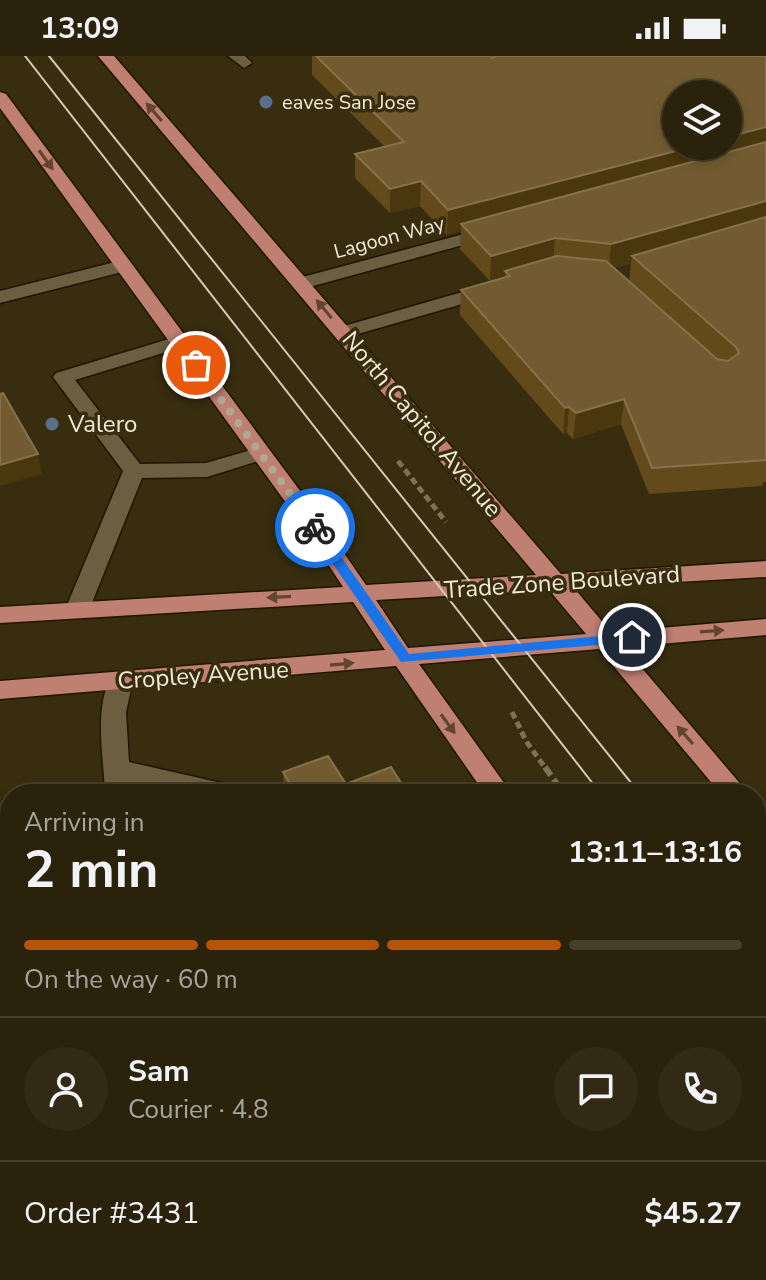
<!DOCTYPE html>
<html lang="en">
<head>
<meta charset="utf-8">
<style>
	body { margin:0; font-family:"Nunito Sans",sans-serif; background:#322a14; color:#f1f3f6; height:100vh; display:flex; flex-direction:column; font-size:30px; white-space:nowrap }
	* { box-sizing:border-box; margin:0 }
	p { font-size:26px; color:#a5a49d }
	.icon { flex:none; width:44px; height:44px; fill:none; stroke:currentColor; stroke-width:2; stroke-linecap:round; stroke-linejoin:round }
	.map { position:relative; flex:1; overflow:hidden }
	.side { position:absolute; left:0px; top:728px; width:766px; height:496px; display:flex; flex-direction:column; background:#2a220b; border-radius:32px 32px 0 0; box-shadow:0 4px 12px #0003,0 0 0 2px #463f2c }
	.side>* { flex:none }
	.buttons { position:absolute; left:662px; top:24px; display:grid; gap:16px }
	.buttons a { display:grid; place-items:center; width:80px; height:80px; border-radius:50%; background:#2a220b; box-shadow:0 4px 12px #0003,0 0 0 2px #463f2c; font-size:40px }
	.pin { position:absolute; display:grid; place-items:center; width:68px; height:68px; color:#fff; margin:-34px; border:4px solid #fff; border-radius:50%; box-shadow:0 2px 8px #0007 }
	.courier { position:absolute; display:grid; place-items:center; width:80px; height:80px; margin:-40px; border:6px solid #1a73e8; border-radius:50%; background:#fff; color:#222; box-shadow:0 2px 10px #0007 }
	.summary em { font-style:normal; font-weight:700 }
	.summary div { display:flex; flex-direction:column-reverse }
	.summary { display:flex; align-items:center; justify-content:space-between; height:136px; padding:0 24px }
	h1 { font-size:52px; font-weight:700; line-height:60px }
	.bar { display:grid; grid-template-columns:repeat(4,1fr); gap:12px 8px; align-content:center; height:96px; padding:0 24px }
	.bar i { height:10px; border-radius:6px; background:#463f2c }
	.bar .current { background:#b45309 }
	.bar p { grid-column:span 4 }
	.line { display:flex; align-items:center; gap:20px; padding:0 24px; border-top:2px solid #463f2c }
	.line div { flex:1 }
	.round { display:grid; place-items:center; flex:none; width:84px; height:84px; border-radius:42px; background:#322a14 }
	.status { display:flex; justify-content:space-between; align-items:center; height:56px; padding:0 40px; background:#2a220b; direction:ltr }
	.status svg { height:22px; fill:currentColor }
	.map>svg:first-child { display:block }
</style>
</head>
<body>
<div class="status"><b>13:09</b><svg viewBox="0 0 49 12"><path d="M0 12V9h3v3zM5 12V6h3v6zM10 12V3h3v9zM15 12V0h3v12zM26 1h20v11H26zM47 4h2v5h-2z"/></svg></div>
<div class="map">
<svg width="766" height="1224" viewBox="0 0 766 1224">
	<rect width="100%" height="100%" fill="#382d0f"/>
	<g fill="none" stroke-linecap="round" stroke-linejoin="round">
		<!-- minor casing -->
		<g stroke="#1f1500" stroke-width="3">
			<g id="minor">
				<polygon points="228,0 245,0 252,7 244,12"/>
				<polygon points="490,171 499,176 496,180 302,233 293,227 295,223"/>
				<polygon points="123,204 132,210 130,214 0,247 0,235"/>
				<polygon points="490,228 499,234 497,238 344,282 334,276 337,272"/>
				<polygon points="179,280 186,282 189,286 186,290 75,324 140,408 206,407 261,391 272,397 268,402 207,421 142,422 89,554 85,560 69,560 65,554 123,415 53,321 56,317"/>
				<path d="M121,616L130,619L133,625L126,656L129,706L226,728L235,731L239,738H183L130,726L131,738H105C104,702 93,652 112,619Z"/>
				<polygon points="0,786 10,789 10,821 0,817"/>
				<polygon points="280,1214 315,1214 319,1224 284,1224"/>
			</g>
		</g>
		<!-- major casing -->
		<g stroke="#1f1500" stroke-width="3">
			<g id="major">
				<path d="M98,0H114L561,518L766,505V521L574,532L611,576L766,563V579L624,591L749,738H721L599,593L419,608L512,738H485L396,610L0,643V625L385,594L353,546L0,567V551L343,531L302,469L0,52V36L6,38L318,459L366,529L536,519ZM549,534L586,578L408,592L376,544Z"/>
				<polygon points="756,751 766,755 766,782 756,778"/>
				<polygon points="756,1067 766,1071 766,1108 756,1104"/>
			</g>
		</g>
		<!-- path-far1 -->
		<g stroke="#7c7259" stroke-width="5" stroke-dasharray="7 4" stroke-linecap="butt">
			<polyline points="398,405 446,466"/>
			<polyline points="512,656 526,685 546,713"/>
		</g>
		<!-- path -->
		<polyline stroke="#7c7259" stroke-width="6" stroke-dasharray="10 5" stroke-linecap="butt" points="545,711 564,738"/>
		<!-- minor -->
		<use href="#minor" fill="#6c5f41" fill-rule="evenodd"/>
		<!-- major -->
		<use href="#major" fill="#bf7f71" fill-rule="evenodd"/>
		<!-- tram -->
		<g stroke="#d2cab7" stroke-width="2">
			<polyline points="25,0 601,738"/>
			<polyline points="49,0 640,738"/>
			<polyline points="756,882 766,895"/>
			<polyline points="756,934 766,947"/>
		</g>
	</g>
	<!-- wall -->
	<g fill="#634a1b" fill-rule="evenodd">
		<path d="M312,0H766V426H763L762,430L649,438L621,368L573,383L567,377L563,378L460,259L461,234L490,225L460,193L461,175L447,179L420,150L390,157L355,122V98L385,91L312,19ZM631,207L629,225L614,212Z"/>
		<polygon points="283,716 346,728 408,738 284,738"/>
		<polygon points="438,1214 729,1214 732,1224 439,1224"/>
	</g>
	<!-- shaded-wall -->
	<g fill="#4b370e">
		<polygon points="766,71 766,94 461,168 461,175 447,179 448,154 695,90 728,90 728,81"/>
		<polygon points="421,125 420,150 390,157 390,133"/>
		<polygon points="766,145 766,168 632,200 631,207 609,213 611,188"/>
		<polygon points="555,182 553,207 505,215 505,221 490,225 491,200"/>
		<polygon points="624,343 621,368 573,383 576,357"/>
		<polygon points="569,351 567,377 563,378 565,352"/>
		<polygon points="38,398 42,418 0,430 0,409"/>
	</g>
	<!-- building -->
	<g fill="#725b30" stroke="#86724a" stroke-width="2">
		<polygon points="316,0 490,0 493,2 496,0 766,0 766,71 728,81 728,38 676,38 676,90 695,90 448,154 421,125 390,133 355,98 404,86"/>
		<polygon points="766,86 766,145 611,188 555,182 491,200 461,168"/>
		<polygon points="766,161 766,404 652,412 624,343 576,357 569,351 565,352 461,234 510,220 505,215 557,200 606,205 717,303 728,305 739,297 736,291 632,200"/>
		<polygon points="3,337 38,398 0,409 0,338"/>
		<polygon points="328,700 346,728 391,711 408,738 296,738 283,716"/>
		<polygon points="0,943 10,958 10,1214 176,1214 183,1224 0,1224"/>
		<polygon points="442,1214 729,1214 732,1224 443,1224"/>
	</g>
	<!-- one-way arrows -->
	<defs><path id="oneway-solid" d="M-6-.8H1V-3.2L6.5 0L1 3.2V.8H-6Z" transform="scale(2)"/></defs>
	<g fill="#60462c">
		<use href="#oneway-solid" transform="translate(154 56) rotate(-131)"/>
		<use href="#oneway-solid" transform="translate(46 104) rotate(54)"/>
		<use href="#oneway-solid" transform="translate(324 253) rotate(-130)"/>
		<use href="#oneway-solid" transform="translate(279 541) rotate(177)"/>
		<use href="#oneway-solid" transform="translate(712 575) rotate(-4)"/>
		<use href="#oneway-solid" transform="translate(342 608) rotate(-5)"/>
		<use href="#oneway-solid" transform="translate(448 668) rotate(54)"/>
		<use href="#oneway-solid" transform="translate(685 679) rotate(-131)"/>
	</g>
	<!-- route -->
	<polygon fill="#1a73e8" points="310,469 319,469 409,598 632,577 638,581 632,586 401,606 310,475"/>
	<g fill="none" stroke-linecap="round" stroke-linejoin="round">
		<!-- done -->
		<polyline stroke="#b0a892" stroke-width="8" stroke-dasharray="0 14.4" points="196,309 315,472"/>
	</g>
	<!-- markers -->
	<g fill="#5c6f8a" stroke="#382d0f" stroke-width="3">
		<circle cx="266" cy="46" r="8"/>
		<circle cx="52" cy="368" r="8"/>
	</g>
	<g text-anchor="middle" stroke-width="7" stroke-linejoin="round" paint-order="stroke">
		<!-- far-poi labels -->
		<g font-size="20" fill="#f1ead9" stroke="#382d0f" text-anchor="start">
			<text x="282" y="53">eaves San Jose</text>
		</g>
		<!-- far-street labels -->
		<g font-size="20" fill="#f1ead9" stroke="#382d0f">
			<text transform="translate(389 181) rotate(-15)" y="7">Lagoon Way</text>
		</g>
		<!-- poi labels -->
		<g font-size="24" fill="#f1ead9" stroke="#382d0f" text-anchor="start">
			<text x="68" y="376">Valero</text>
		</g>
		<!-- street labels -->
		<g font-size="24" fill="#f1ead9" stroke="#382d0f">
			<text transform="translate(422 368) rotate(50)" y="8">North Capitol Avenue</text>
			<text transform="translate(562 526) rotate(-4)" y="8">Trade Zone Boulevard</text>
			<text transform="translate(203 619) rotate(-4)" y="8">Cropley Avenue</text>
		</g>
	</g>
</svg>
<div class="buttons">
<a><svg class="icon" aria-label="layers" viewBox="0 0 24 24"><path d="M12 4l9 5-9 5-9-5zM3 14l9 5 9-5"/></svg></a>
</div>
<div class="pin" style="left:196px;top:309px;background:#ea580c"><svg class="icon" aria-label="bag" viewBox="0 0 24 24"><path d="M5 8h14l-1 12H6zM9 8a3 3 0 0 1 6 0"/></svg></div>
<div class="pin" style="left:632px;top:581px;background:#1f2937"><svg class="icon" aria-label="home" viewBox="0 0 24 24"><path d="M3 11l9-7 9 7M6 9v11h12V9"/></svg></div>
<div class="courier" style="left:315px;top:472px"><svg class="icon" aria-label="bike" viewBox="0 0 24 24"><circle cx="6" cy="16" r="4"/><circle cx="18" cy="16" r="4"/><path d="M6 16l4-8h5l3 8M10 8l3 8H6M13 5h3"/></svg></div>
<section class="side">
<div class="summary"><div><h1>2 min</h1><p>Arriving in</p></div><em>13:11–13:16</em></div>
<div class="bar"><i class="current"></i><i class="current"></i><i class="current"></i><i></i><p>On the way · 60 m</p></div>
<div class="line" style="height:144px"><a class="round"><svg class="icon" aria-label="person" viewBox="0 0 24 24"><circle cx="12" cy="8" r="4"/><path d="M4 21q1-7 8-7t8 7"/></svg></a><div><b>Sam</b><p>Courier · 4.8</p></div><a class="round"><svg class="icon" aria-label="chat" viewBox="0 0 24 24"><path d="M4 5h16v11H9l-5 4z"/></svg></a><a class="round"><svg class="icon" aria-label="phone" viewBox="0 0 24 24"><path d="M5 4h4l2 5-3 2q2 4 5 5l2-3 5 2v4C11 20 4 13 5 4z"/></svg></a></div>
<div class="line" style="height:104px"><div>Order #3431</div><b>$45.27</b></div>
</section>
</div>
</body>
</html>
